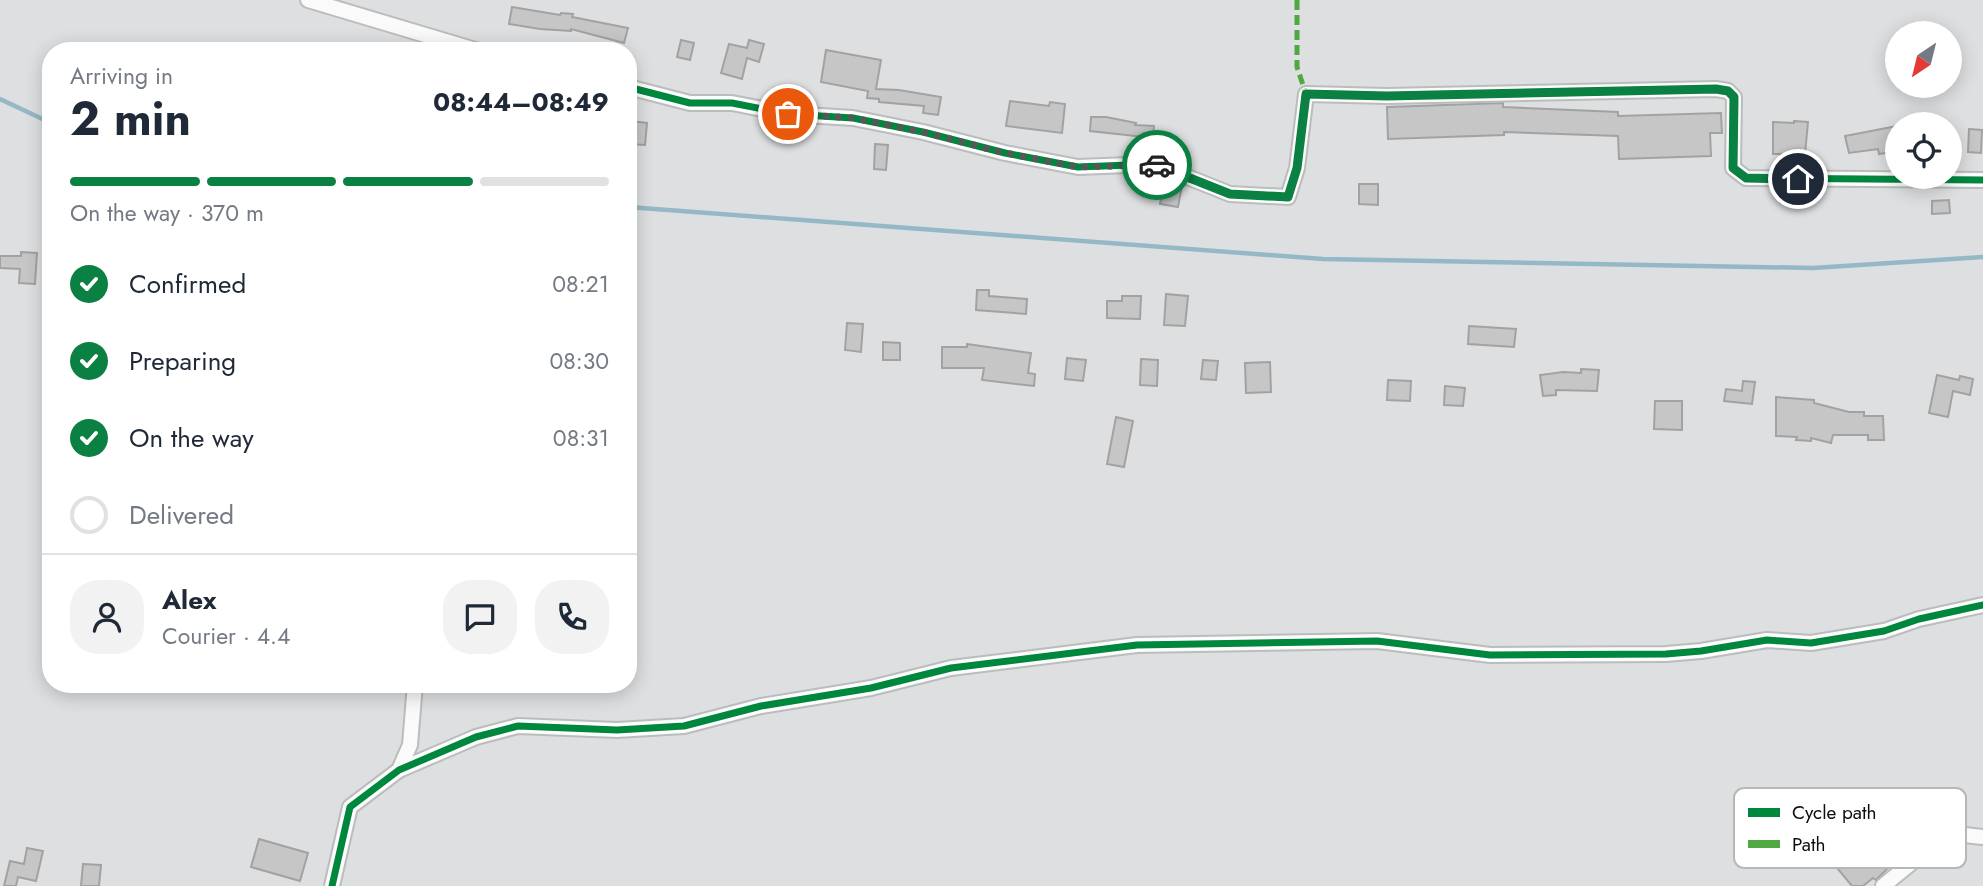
<!DOCTYPE html>
<html lang="en">
<head>
<meta charset="utf-8">
<style>
	body { margin:0; font-family:Jost,sans-serif; background:#f2f2f3; color:#1f2937; height:100vh; display:flex; flex-direction:column; font-size:26px; white-space:nowrap }
	* { box-sizing:border-box; margin:0 }
	p { font-size:23px; color:#747a83 }
	.icon { flex:none; width:38px; height:38px; fill:none; stroke:currentColor; stroke-width:2; stroke-linecap:round; stroke-linejoin:round }
	.map { position:relative; flex:1; overflow:hidden }
	.panel { position:absolute; left:42px; top:42px; width:595px; height:651px; display:flex; flex-direction:column; background:#fff; border-radius:28px; box-shadow:0 4px 18px #0003 }
	.panel>* { flex:none }
	.needle { width:46px; rotate:215deg }
	.tools { position:absolute; left:1885px; top:21px; display:grid; gap:14px }
	.tools a { display:grid; place-items:center; width:77px; height:77px; border-radius:50%; background:#fff; box-shadow:0 4px 18px #0003; font-size:35px }
	.pin { position:absolute; display:grid; place-items:center; width:60px; height:60px; color:#fff; margin:-30px; border:4px solid #fff; border-radius:50%; box-shadow:0 2px 7px #0007 }
	.courier { position:absolute; display:grid; place-items:center; width:70px; height:70px; margin:-35px; border:5px solid #0b8043; border-radius:50%; background:#fff; color:#222; box-shadow:0 2px 9px #0007 }
	.overview em { font-style:normal; font-weight:700 }
	.overview div { display:flex; flex-direction:column-reverse }
	.overview { display:flex; align-items:center; justify-content:space-between; height:119px; padding:0 28px }
	h1 { font-size:46px; font-weight:700; line-height:52px }
	.bar { display:grid; grid-template-columns:repeat(4,1fr); gap:10px 7px; align-content:center; height:84px; padding:0 28px }
	.bar i { height:9px; border-radius:5px; background:#e0e1e3 }
	.bar .on { background:#0b8043 }
	.bar p { grid-column:span 4 }
	.line { display:flex; align-items:center; gap:18px; padding:0 28px; border-top:2px solid #e0e1e3 }
	.line div { flex:1 }
	.round { display:grid; place-items:center; flex:none; width:74px; height:74px; border-radius:28px; background:#f2f2f3 }
	ol { padding:0 28px; list-style:none }
	li { display:flex; align-items:center; gap:21px; height:77px }
	li p { margin-inline-start:auto }
	li .icon { padding:7px; border-radius:50%; background:#0b8043; color:#fff; stroke-width:4 }
	li:last-child { color:#747a83 }
	li i { width:38px; height:38px; border:4px solid #e0e1e3; border-radius:50% }
	.map>svg:first-child { display:block }
</style>
</head>
<body>
<div class="map">
<svg width="1983" height="886" viewBox="0 0 1983 886">
	<rect width="100%" height="100%" fill="#dddfe1"/>
	<g fill="none" stroke-linecap="round" stroke-linejoin="round">
		<!-- stream -->
		<g stroke="#95b8c6" stroke-width="4.5">
			<polyline points="0,99 51,123"/>
			<polyline points="628,207 1323,259 1813,268 1983,257"/>
		</g>
	</g>
	<!-- building -->
	<g fill="#c6c6c7" stroke="#a2a2a2" stroke-width="2">
		<polygon points="512,7 560,15 561,13 573,14 572,17 628,28 624,43 571,29 571,31 540,29 509,24"/>
		<polygon points="681,40 694,43 690,60 677,57"/>
		<polygon points="749,40 764,44 759,62 747,58 742,79 721,73 729,44 747,48"/>
		<polygon points="826,50 881,60 876,89 899,90 941,97 938,115 923,113 924,106 879,102 879,99 867,98 868,91 821,82"/>
		<polygon points="1010,101 1049,106 1050,102 1065,104 1062,133 1006,126"/>
		<polygon points="1503,103 1503,107 1618,112 1618,116 1721,113 1722,133 1710,133 1711,156 1619,159 1618,136 1504,132 1504,135 1388,139 1387,107"/>
		<polygon points="1091,117 1106,117 1136,123 1135,125 1154,126 1153,138 1090,131"/>
		<polygon points="630,121 647,123 645,145 628,144"/>
		<polygon points="1794,121 1808,122 1805,154 1773,154 1773,122 1794,123"/>
		<polygon points="1897,126 1897,151 1879,154 1878,149 1849,153 1845,136"/>
		<polygon points="1969,129 1982,130 1981,153 1968,152"/>
		<polygon points="875,144 888,145 886,170 874,169"/>
		<polygon points="1165,178 1182,185 1178,207 1160,204"/>
		<polygon points="1359,184 1378,184 1378,205 1359,204"/>
		<polygon points="1949,200 1950,213 1932,214 1932,201"/>
		<polygon points="21,252 37,253 35,284 19,283 20,269 0,268 0,256 21,256"/>
		<polygon points="977,290 989,290 989,296 1027,299 1026,314 976,310"/>
		<polygon points="1166,294 1188,296 1185,326 1164,325"/>
		<polygon points="1122,296 1141,296 1140,319 1107,318 1107,301 1122,301"/>
		<polygon points="847,323 863,324 861,352 845,350"/>
		<polygon points="1469,326 1516,329 1514,347 1468,344"/>
		<polygon points="883,342 900,343 900,360 883,360"/>
		<polygon points="967,344 1031,353 1028,373 1035,374 1034,386 982,380 984,368 942,368 942,347 967,347"/>
		<polygon points="1067,358 1086,360 1083,381 1065,379"/>
		<polygon points="1141,359 1158,360 1157,386 1140,385"/>
		<polygon points="1203,360 1218,361 1216,380 1201,379"/>
		<polygon points="1270,362 1271,392 1246,393 1245,363"/>
		<polygon points="1581,369 1599,370 1597,391 1556,390 1556,395 1543,396 1540,375 1563,372 1581,373"/>
		<polygon points="1937,375 1959,380 1960,376 1973,379 1970,395 1953,391 1948,417 1929,413"/>
		<polygon points="1388,380 1411,381 1410,401 1387,400"/>
		<polygon points="1743,381 1755,382 1752,404 1724,401 1726,389 1742,391"/>
		<polygon points="1445,386 1465,388 1463,406 1444,405"/>
		<polygon points="1776,397 1814,400 1814,403 1849,412 1864,412 1864,416 1883,416 1884,440 1868,440 1868,435 1833,435 1831,443 1811,438 1811,441 1796,440 1797,437 1776,436"/>
		<polygon points="1655,401 1682,401 1682,430 1654,429"/>
		<polygon points="1116,417 1133,421 1124,467 1107,464"/>
		<polygon points="1852,827 1890,866 1876,880 1873,878 1863,886 1852,886 1827,856 1841,845 1837,841"/>
		<polygon points="259,839 308,853 300,881 251,867"/>
		<polygon points="27,848 43,851 36,881 18,877 16,886 4,886 10,861 24,864"/>
		<polygon points="83,864 101,865 99,886 81,886"/>
	</g>
	<g fill="none" stroke-linecap="round" stroke-linejoin="round">
		<!-- street casing -->
		<g stroke="#bbbdbd" stroke-width="18">
			<g id="street">
				<polyline points="308,0 479,51"/>
				<polyline points="628,87 690,103 732,103 788,114 853,118 923,132 1005,153 1078,167 1155,164 1230,194 1288,197 1297,168 1306,94 1387,96 1716,89 1728,91 1734,97 1733,168 1746,178 1983,180"/>
				<polyline points="399,770 410,745 415,684"/>
				<polyline points="332,886 350,807 399,770 476,737 518,726 617,730 684,726 761,706 871,688 951,668 1137,645 1377,641 1490,655 1666,654 1701,651 1767,640 1811,643 1884,631 1919,619 1983,605"/>
				<polyline points="1883,886 1948,833 1982,837"/>
			</g>
		</g>
		<!-- street -->
		<use href="#street" stroke="#fafafa" stroke-width="14"/>
		<!-- quiet -->
		<polyline stroke="#50a841" stroke-width="5" stroke-dasharray="10 5" stroke-linecap="butt" points="1297,0 1297,67 1306,94"/>
		<!-- cycleway casing -->
		<g stroke="#fff" stroke-width="11">
			<g id="cycleway">
				<polyline points="628,87 690,103 732,103 788,114 853,118 923,132 1005,153 1078,167 1155,164 1230,194 1288,197 1297,168 1306,94 1387,96 1716,89 1728,91 1734,97 1733,168 1746,178 1983,180"/>
				<polyline points="332,886 350,807 399,770 476,737 518,726 617,730 684,726 761,706 871,688 951,668 1137,645 1377,641 1490,655 1666,654 1701,651 1767,640 1811,643 1884,631 1919,619 1983,605"/>
			</g>
		</g>
		<!-- cycleway -->
		<use href="#cycleway" stroke="#00873e" stroke-width="7"/>
	</g>
	<g fill="none" stroke-linecap="round" stroke-linejoin="round">
		<!-- done -->
		<polyline stroke="#565758" stroke-width="7" stroke-dasharray="0 12.6" points="788,114 853,118 923,132 1005,153 1078,167 1157,165"/>
		<!-- route -->
		<polyline stroke="#0b8043" stroke-width="9" points="1157,165 1230,194 1288,197 1297,168 1306,94 1387,96 1716,89 1728,91 1734,97 1733,168 1746,178 1798,179"/>
	</g>
	<!-- legend -->
	<rect x="1734" y="788" width="232" height="80" rx="10" fill="#fff" stroke="#b6b7b7" stroke-width="2"/>
	<rect x="1748" y="808" width="32" height="9" fill="#00873e"/>
	<rect x="1748" y="840" width="32" height="8" fill="#50a841"/>
	<g font-size="19" fill="#0d0e0f">
		<text x="1792" y="819">Cycle path</text>
		<text x="1792" y="851">Path</text>
	</g>
</svg>
<div class="tools">
<a><svg class="needle" viewBox="-14 -14 28 28"><path d="M0-13l5 13h-10z" fill="#e53935"/><path d="M0 13l5-13h-10z" fill="#747a83"/></svg></a>
<a><svg class="icon" aria-label="locate" viewBox="0 0 24 24"><circle cx="12" cy="12" r="6"/><path d="M12 2v4M12 18v4M2 12h4M18 12h4"/></svg></a>
</div>
<div class="pin" style="left:788px;top:114px;background:#ea580c"><svg class="icon" aria-label="bag" viewBox="0 0 24 24"><path d="M5 8h14l-1 12H6zM9 8a3 3 0 0 1 6 0"/></svg></div>
<div class="pin" style="left:1798px;top:179px;background:#1f2937"><svg class="icon" aria-label="home" viewBox="0 0 24 24"><path d="M3 11l9-7 9 7M6 9v11h12V9"/></svg></div>
<div class="courier" style="left:1157px;top:165px"><svg class="icon" aria-label="car" viewBox="0 0 24 24"><path d="M5 17H2v-5l4-1 3-4h7l3 4 3 1v5h-3M9 17h6M6 11h13"/><circle cx="7" cy="17" r="2"/><circle cx="17" cy="17" r="2"/></svg></div>
<section class="panel">
<div class="overview"><div><h1>2 min</h1><p>Arriving in</p></div><em>08:44–08:49</em></div>
<div class="bar"><i class="on"></i><i class="on"></i><i class="on"></i><i></i><p>On the way · 370 m</p></div>
<ol>
<li><svg class="icon" aria-label="check" viewBox="0 0 24 24"><path d="M5 12l5 5 9-10"/></svg>Confirmed<p>08:21</p></li>
<li><svg class="icon" aria-label="check" viewBox="0 0 24 24"><path d="M5 12l5 5 9-10"/></svg>Preparing<p>08:30</p></li>
<li><svg class="icon" aria-label="check" viewBox="0 0 24 24"><path d="M5 12l5 5 9-10"/></svg>On the way<p>08:31</p></li>
<li><i></i>Delivered</li>
</ol>
<div class="line" style="height:126px"><a class="round"><svg class="icon" aria-label="person" viewBox="0 0 24 24"><circle cx="12" cy="8" r="4"/><path d="M4 21q1-7 8-7t8 7"/></svg></a><div><b>Alex</b><p>Courier · 4.4</p></div><a class="round"><svg class="icon" aria-label="chat" viewBox="0 0 24 24"><path d="M4 5h16v11H9l-5 4z"/></svg></a><a class="round"><svg class="icon" aria-label="phone" viewBox="0 0 24 24"><path d="M5 4h4l2 5-3 2q2 4 5 5l2-3 5 2v4C11 20 4 13 5 4z"/></svg></a></div>
</section>
</div>
</body>
</html>
